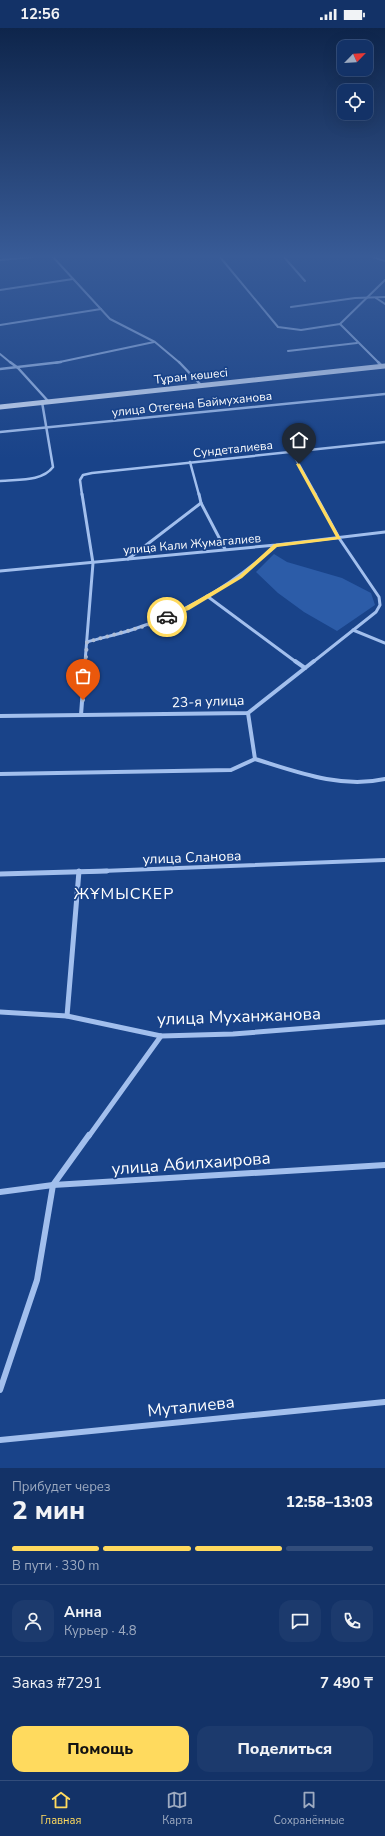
<!DOCTYPE html>
<html lang="ru">
<head>
<meta charset="utf-8">
<style>
	body { margin:0; font-family:"Nunito Sans",sans-serif; background:#1c3a6d; color:#f1f3f6; height:100vh; display:flex; flex-direction:column; font-size:15px; white-space:nowrap }
	* { box-sizing:border-box; margin:0 }
	p { font-size:13px; color:#9daac0 }
	.icon { flex:none; width:22px; height:22px; fill:none; stroke:currentColor; stroke-width:2; stroke-linecap:round; stroke-linejoin:round }
	.map { position:relative; height:1440px; overflow:hidden }
	.sheet { display:flex; flex-direction:column; background:#133267; flex:1 }
	.sheet>* { flex:none }
	.needle { width:26px; rotate:65deg }
	.controls { position:absolute; left:337px; top:12px; display:grid; gap:8px }
	.controls a { display:grid; place-items:center; width:36px; height:36px; border-radius:8px; background:#133267; box-shadow:0 4px 16px #0002,0 0 0 1px #324d7b; font-size:20px }
	.pin { position:absolute; display:grid; place-items:center; width:34px; height:34px; color:#fff; margin:-41px -17px; border-radius:50% 50% 50% 0; rotate:-45deg; box-shadow:0 0 4px #0007 }
	.pin .icon { rotate:45deg }
	.courier { position:absolute; display:grid; place-items:center; width:40px; height:40px; margin:-20px; border:3px solid #ffda5e; border-radius:50%; background:#fff; color:#222; box-shadow:0 1px 5px #0007 }
	.overview em { font-style:normal; font-weight:800 }
	.overview div { display:flex; flex-direction:column-reverse }
	.overview { display:flex; align-items:center; justify-content:space-between; height:68px; padding:0 12px }
	h1 { font-size:26px; font-weight:800; line-height:30px }
	.bar { display:grid; grid-template-columns:repeat(4,1fr); gap:6px 4px; align-content:center; height:48px; padding:0 12px }
	.bar i { height:5px; border-radius:3px; background:#324d7b }
	.bar .on { background:#ffda5e }
	.bar p { grid-column:span 4 }
	.line { display:flex; align-items:center; gap:10px; padding:0 12px; border-top:1px solid #324d7b }
	.line div { flex:1 }
	.round { display:grid; place-items:center; flex:none; width:42px; height:42px; border-radius:12px; background:#1c3a6d }
	.cta { display:flex; gap:8px; margin-top:auto; padding:8px 12px }
	.cta a { flex:1; height:46px; border-radius:12px; background:#ffda5e; color:#111; font-size:16px; font-weight:800; line-height:46px; text-align:center }
	.cta a+a { background:#1c3a6d; color:#f1f3f6 }
	.status { display:flex; justify-content:space-between; align-items:center; height:28px; padding:0 20px; background:#133267; direction:ltr }
	.status svg { height:11px; fill:currentColor }
	.dock { display:flex; justify-content:space-around; align-items:center; height:56px; border-top:1px solid #324d7b; background:#133267; font-size:11px; color:#9daac0 }
	.dock a { display:grid; justify-items:center; gap:2px }
	.dock .on { color:#ffda5e }
	.map>svg:first-child { display:block }
</style>
</head>
<body>
<div class="status"><b>12:56</b><svg viewBox="0 0 49 12"><path d="M0 12V9h3v3zM5 12V6h3v6zM10 12V3h3v9zM15 12V0h3v12zM26 1h20v11H26zM47 4h2v5h-2z"/></svg></div>
<div class="map">
<svg width="385" height="1440" viewBox="0 0 385 1440">
	<rect width="100%" height="100%" fill="#194389"/>
	<!-- green -->
	<polygon fill="#2c5ca8" points="274,526 287,534 342,550 371,565 375,577 337,603 304,584 278,565 256,544"/>
	<g fill="none" stroke-linecap="round" stroke-linejoin="round">
		<!-- street-far5 -->
		<g stroke="#a2bfed" stroke-width="2">
			<polyline points="53,229 110,291 155,314 180,335"/>
			<polyline points="220,229 278,299 301,302 340,296 379,335"/>
			<polyline points="284,229 305,253"/>
			<polyline points="373,229 385,233"/>
			<polyline points="0,232 33,229"/>
			<polyline points="0,262 73,251"/>
			<polyline points="376,270 385,276"/>
			<polyline points="291,279 355,270 385,269"/>
			<polyline points="340,296 385,252"/>
			<polyline points="0,297 101,281"/>
			<polyline points="288,323 357,315"/>
			<polyline points="0,326 11,335"/>
			<polyline points="55,335 154,314"/>
		</g>
		<!-- street-far4 -->
		<g stroke="#a2bfed" stroke-width="2.5">
			<polyline points="10,334 18,340 48,373"/>
			<polyline points="179,334 200,356"/>
			<polyline points="378,334 382,338"/>
			<polyline points="0,341 61,334"/>
			<polyline points="0,404 385,366"/>
			<polyline points="292,424 316,467"/>
			<polyline points="190,434 199,467"/>
			<path d="M0,453C17,451 42,454 53,439L42,374"/>
			<polyline points="82,467 80,452 83,447 92,445 385,414"/>
		</g>
		<!-- street-far3 -->
		<g stroke="#a2bfed" stroke-width="3">
			<polyline points="82,466 93,535 85,634"/>
			<polyline points="199,466 201,475 225,521"/>
			<polyline points="128,531 201,475"/>
			<polyline points="0,543 276,517 385,504"/>
			<polyline points="207,568 296,634"/>
			<polyline points="353,602 385,615"/>
			<path d="M87,614C104,609 121,606 137,600C189,583 235,555 275,518"/>
			<polyline points="313,634 376,584 380,577 379,569 339,510 315,466"/>
		</g>
		<!-- street-far2 -->
		<g stroke="#a2bfed" stroke-width="4">
			<polyline points="295,633 305,640"/>
			<path d="M248,685L255,731C297,744 341,761 385,751"/>
			<polyline points="81,687 85,633"/>
			<polyline points="0,688 248,685 314,633"/>
			<polyline points="0,746 231,742 255,731"/>
			<polyline points="76,844 385,832"/>
		</g>
		<!-- street-far1 -->
		<g stroke="#a2bfed" stroke-width="5">
			<polyline points="0,846 107,843"/>
			<polyline points="0,984 67,988 161,1008 233,1006 385,994"/>
			<polyline points="67,988 79,843"/>
			<polyline points="89,1108 161,1008"/>
		</g>
		<!-- street -->
		<g stroke="#a2bfed" stroke-width="6">
			<polyline points="0,1164 53,1157 385,1137"/>
			<polyline points="0,1362 37,1252 53,1157 89,1107"/>
			<polyline points="0,1412 385,1374"/>
		</g>
		<!-- secondary -->
		<polyline stroke="#cfdff9" stroke-width="5" points="0,379 385,338"/>
	</g>
	<!-- sky -->
	<linearGradient id="sky" x2="0" y2="1"><stop stop-color="#0e254b"/><stop offset="0.53" stop-color="#385b97"/><stop offset="1" stop-color="#385b97" stop-opacity="0"/></linearGradient>
	<rect width="385" height="431" fill="url(#sky)"/>
	<!-- route -->
	<polygon fill="#ffda5e" points="299,435 341,511 277,519 242,550 189,582 165,590 165,588 185,579 239,548 274,516 336,509 296,436"/>
	<g fill="none" stroke-linecap="round" stroke-linejoin="round">
		<!-- done -->
		<polyline stroke="#aebdd6" stroke-width="4" stroke-dasharray="0 7.2" points="83,672 87,614 145,598 167,589"/>
	</g>
	<g text-anchor="middle" stroke-width="3.5" stroke-linejoin="round" paint-order="stroke">
		<!-- far-street labels -->
		<g font-size="12" fill="#fff" stroke="#194389">
			<text transform="translate(191 348) rotate(-6)" y="4">Тұран көшесі</text>
			<text transform="translate(192 376) rotate(-6)" y="4">улица Отегена Баймуханова</text>
			<text transform="translate(233 421) rotate(-6)" y="4">Сундеталиева</text>
			<text transform="translate(192 516) rotate(-5)" y="4">улица Кали Жумагалиев</text>
		</g>
		<!-- street labels -->
		<g font-size="14" fill="#fff" stroke="#194389">
			<text transform="translate(208 673) rotate(-2)" y="5">23-я улица</text>
			<text transform="translate(192 829) rotate(-2)" y="5">улица Сланова</text>
		</g>
		<!-- quarter labels -->
		<g font-size="16" letter-spacing="1" fill="#fff" stroke="#194389">
			<text x="124" y="871">ЖҰМЫСКЕР</text>
		</g>
		<!-- near-street labels -->
		<g font-size="17" fill="#fff" stroke="#194389">
			<text transform="translate(239 988) rotate(-2)" y="6">улица Муханжанова</text>
			<text transform="translate(191 1135) rotate(-4)" y="6">улица Абилхаирова</text>
			<text transform="translate(191 1378) rotate(-6)" y="6">Муталиева</text>
		</g>
	</g>
</svg>
<div class="controls">
<a><svg class="needle" viewBox="-14 -14 28 28"><path d="M0-13l5 13h-10z" fill="#e53935"/><path d="M0 13l5-13h-10z" fill="#9daac0"/></svg></a>
<a><svg class="icon" aria-label="locate" viewBox="0 0 24 24"><circle cx="12" cy="12" r="6"/><path d="M12 2v4M12 18v4M2 12h4M18 12h4"/></svg></a>
</div>
<div class="pin" style="left:83px;top:672px;background:#ea580c"><svg class="icon" aria-label="bag" viewBox="0 0 24 24"><path d="M5 8h14l-1 12H6zM9 8a3 3 0 0 1 6 0"/></svg></div>
<div class="pin" style="left:299px;top:436px;background:#1f2937"><svg class="icon" aria-label="home" viewBox="0 0 24 24"><path d="M3 11l9-7 9 7M6 9v11h12V9"/></svg></div>
<div class="courier" style="left:167px;top:589px"><svg class="icon" aria-label="car" viewBox="0 0 24 24"><path d="M5 17H2v-5l4-1 3-4h7l3 4 3 1v5h-3M9 17h6M6 11h13"/><circle cx="7" cy="17" r="2"/><circle cx="17" cy="17" r="2"/></svg></div>
</div>
<section class="sheet">
<div class="overview"><div><h1>2 мин</h1><p>Прибудет через</p></div><em>12:58–13:03</em></div>
<div class="bar"><i class="on"></i><i class="on"></i><i class="on"></i><i></i><p>В пути · 330 m</p></div>
<div class="line" style="height:72px"><a class="round"><svg class="icon" aria-label="person" viewBox="0 0 24 24"><circle cx="12" cy="8" r="4"/><path d="M4 21q1-7 8-7t8 7"/></svg></a><div><b>Анна</b><p>Курьер · 4.8</p></div><a class="round"><svg class="icon" aria-label="chat" viewBox="0 0 24 24"><path d="M4 5h16v11H9l-5 4z"/></svg></a><a class="round"><svg class="icon" aria-label="phone" viewBox="0 0 24 24"><path d="M5 4h4l2 5-3 2q2 4 5 5l2-3 5 2v4C11 20 4 13 5 4z"/></svg></a></div>
<div class="line" style="height:52px"><div>Заказ #7291</div><b>7 490 ₸</b></div>
<div class="cta"><a>Помощь</a><a>Поделиться</a></div>
</section>
<nav class="dock">
<a class="on"><svg class="icon" aria-label="home" viewBox="0 0 24 24"><path d="M3 11l9-7 9 7M6 9v11h12V9"/></svg>Главная</a>
<a><svg class="icon" aria-label="map" viewBox="0 0 24 24"><path d="M3 6l6-2 6 2 6-2v14l-6 2-6-2-6 2zM9 4v14M15 6v14"/></svg>Карта</a>
<a><svg class="icon" aria-label="saved" viewBox="0 0 24 24"><path d="M7 4h10v16l-5-4-5 4z"/></svg>Сохранённые</a>
</nav>
</body>
</html>
